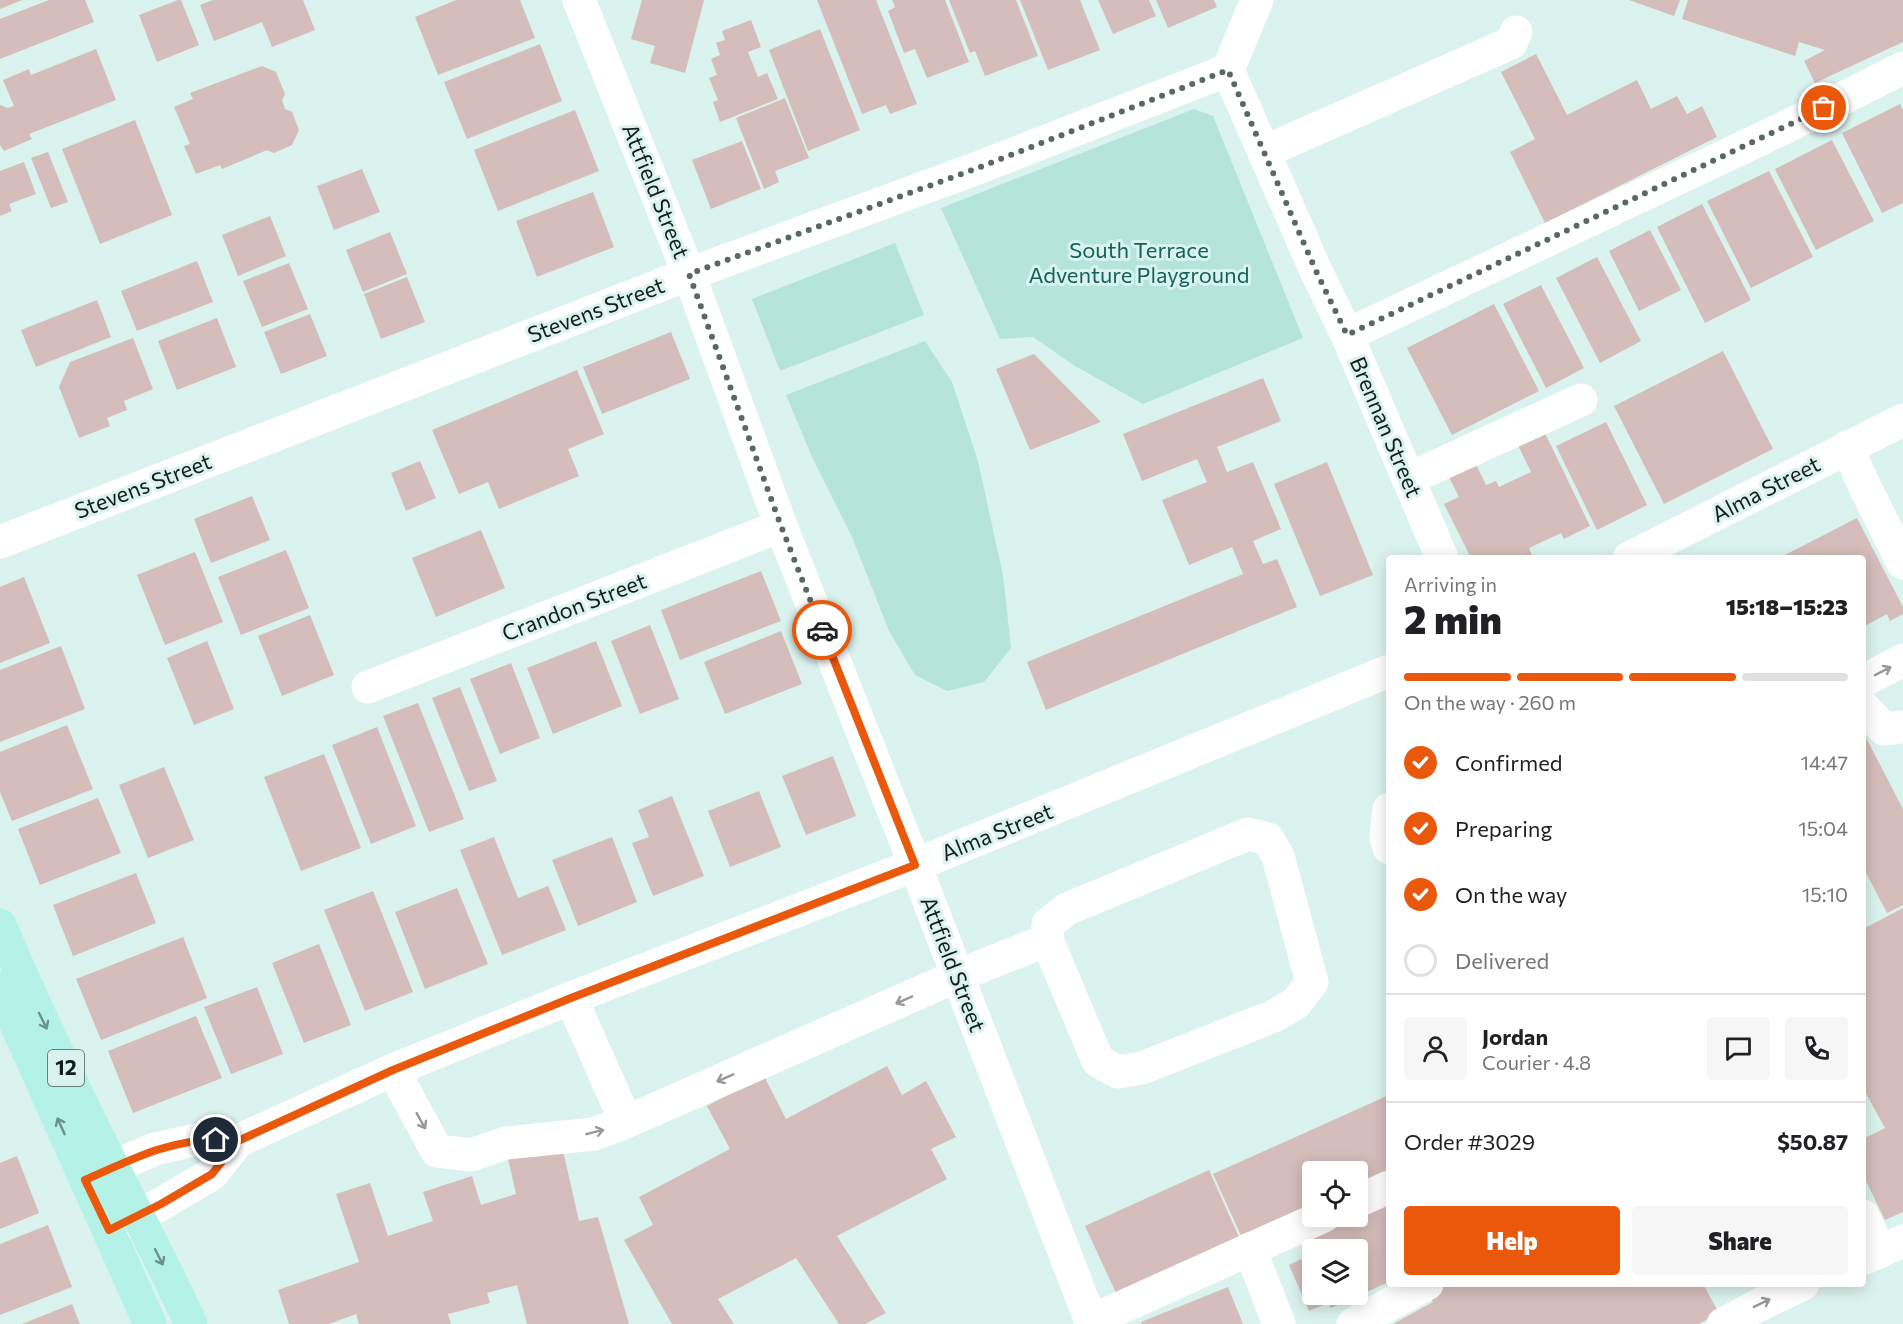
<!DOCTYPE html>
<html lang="en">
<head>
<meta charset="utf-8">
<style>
	body { margin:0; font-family:Commissioner,sans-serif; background:#f6f6f6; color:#202124; height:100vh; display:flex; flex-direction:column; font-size:22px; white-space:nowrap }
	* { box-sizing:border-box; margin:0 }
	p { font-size:20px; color:#757577 }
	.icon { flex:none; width:33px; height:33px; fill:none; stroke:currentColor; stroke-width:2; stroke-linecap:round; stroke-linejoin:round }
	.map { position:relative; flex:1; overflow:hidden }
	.side { position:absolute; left:1386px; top:555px; width:480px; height:732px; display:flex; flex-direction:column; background:#fff; border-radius:6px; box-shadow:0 3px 15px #0003 }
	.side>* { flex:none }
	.tools { position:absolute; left:1302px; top:1161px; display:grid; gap:12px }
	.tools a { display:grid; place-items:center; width:66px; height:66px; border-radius:6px; background:#fff; box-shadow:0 3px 15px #0003; font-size:30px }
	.pin { position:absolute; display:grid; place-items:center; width:51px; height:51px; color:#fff; margin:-26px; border:3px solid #fff; border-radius:50%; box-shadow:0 2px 6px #0007 }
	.courier { position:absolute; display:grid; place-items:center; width:60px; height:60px; margin:-30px; border:4px solid #ea580c; border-radius:50%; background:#fff; color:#222; box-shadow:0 2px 8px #0007 }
	.head em { font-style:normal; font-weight:800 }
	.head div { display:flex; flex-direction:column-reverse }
	.head { display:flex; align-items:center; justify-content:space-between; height:102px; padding:0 18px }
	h1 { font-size:39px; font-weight:800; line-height:45px }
	.bar { display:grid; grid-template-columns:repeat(4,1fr); gap:9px 6px; align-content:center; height:72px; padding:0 18px }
	.bar i { height:8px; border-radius:4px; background:#e0e0e0 }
	.bar .active { background:#ea580c }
	.bar p { grid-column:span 4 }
	.line { display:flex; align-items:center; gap:15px; padding:0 18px; border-top:2px solid #e0e0e0 }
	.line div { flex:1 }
	.round { display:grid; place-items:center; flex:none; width:63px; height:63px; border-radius:6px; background:#f6f6f6 }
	ol { padding:0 18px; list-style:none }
	li { display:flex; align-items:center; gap:18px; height:66px }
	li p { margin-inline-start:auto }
	li .icon { padding:6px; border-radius:50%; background:#ea580c; color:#fff; stroke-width:4 }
	li:last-child { color:#757577 }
	li i { width:33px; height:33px; border:3px solid #e0e0e0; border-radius:50% }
	.primary-button { display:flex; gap:12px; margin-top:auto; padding:12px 18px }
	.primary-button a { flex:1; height:69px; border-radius:6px; background:#ea580c; color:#fff; font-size:24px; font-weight:800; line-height:69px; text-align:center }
	.primary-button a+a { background:#f6f6f6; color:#202124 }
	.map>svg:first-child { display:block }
</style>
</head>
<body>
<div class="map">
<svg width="1903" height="1324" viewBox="0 0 1903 1324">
	<rect width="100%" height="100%" fill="#dbf3ee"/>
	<!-- green -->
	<g fill="#b5e4db">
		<polygon points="1194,109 1213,116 1303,338 1143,404 1075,366 1033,337 1000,339 941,208"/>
		<polygon points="895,243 924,315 780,371 752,299"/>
		<polygon points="925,341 952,382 978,461 1003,575 1011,648 984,682 947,691 915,675 889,631 852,537 813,459 786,395"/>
	</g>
	<!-- building -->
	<g fill="#d4bdbb" fill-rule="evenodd">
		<polygon points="0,0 22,0 0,9"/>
		<polygon points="49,0 85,0 94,22 0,59 0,19"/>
		<polygon points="178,0 181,0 199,45 157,62 139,15"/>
		<polygon points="213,0 303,0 315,30 272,47 262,22 214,41 200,5"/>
		<polygon points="456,0 520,0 535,38 438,75 415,17"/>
		<polygon points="642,0 704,0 685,73 650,63 655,46 631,39"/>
		<polygon points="817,0 876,0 917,104 890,114 886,105 862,114"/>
		<polygon points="892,0 945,0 969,62 927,78 915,49 904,53 888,11 895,7"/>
		<polygon points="949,0 1016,0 1038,56 985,76 975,51 970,53"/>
		<polygon points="1020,0 1080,0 1100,50 1048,70"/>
		<polygon points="1098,0 1149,0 1156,16 1113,34"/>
		<polygon points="1156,0 1214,0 1217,7 1168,28"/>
		<polygon points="1629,0 1680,0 1674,16"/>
		<polygon points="1688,0 1903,0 1903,42 1815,83 1804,61 1825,50 1799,42 1795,56 1682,19"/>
		<polygon points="751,20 761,47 748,52 758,77 767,73 778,99 720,122 713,102 718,100 709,78 717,75 711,59 720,55 716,43 725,40 722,31"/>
		<polygon points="820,29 860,130 808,151 769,50"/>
		<polygon points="540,44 562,101 467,139 444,82"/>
		<polygon points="96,49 116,100 29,134 32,139 4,151 0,145 0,105 8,108 14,106 3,80 29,69 31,75"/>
		<polygon points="1536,54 1567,115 1637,80 1651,109 1677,96 1687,114 1702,106 1717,137 1545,223 1510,152 1535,139 1501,72"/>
		<polygon points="262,66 276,72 285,94 282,100 285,109 292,112 299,130 292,145 274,153 267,150 222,169 220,165 196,174 184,146 190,144 174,107 193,99 190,93"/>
		<polygon points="785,98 809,158 775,171 779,182 764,189 736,118"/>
		<polygon points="1900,104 1903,110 1903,203 1882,213 1842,133"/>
		<polygon points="575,110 599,171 498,211 474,150"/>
		<polygon points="135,120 172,215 100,244 62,149"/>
		<polygon points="1832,140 1874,221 1816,250 1775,169"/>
		<polygon points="742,141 761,189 711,209 692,160"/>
		<polygon points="48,152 68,202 51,208 31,158"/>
		<polygon points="24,162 36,194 9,204 12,211 0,216 0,171"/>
		<polygon points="362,169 380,212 334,230 317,186"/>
		<polygon points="1769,171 1813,257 1751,288 1707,201"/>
		<polygon points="593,192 614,247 537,277 516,221"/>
		<polygon points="1702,204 1751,300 1705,323 1657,227"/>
		<polygon points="270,216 286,256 238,276 222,235"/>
		<polygon points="1650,230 1681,290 1639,311 1609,251"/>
		<polygon points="390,232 407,274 363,292 346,250"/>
		<polygon points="1597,257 1641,341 1600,363 1556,278"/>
		<polygon points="197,261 213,302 137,331 121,291"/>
		<polygon points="289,263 308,309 262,327 243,281"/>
		<polygon points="407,277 425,322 381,339 364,294"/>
		<polygon points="1541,285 1584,368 1546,388 1503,304"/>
		<polygon points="97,300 111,337 36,367 21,330"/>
		<polygon points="1494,304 1539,391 1452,435 1407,348"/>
		<polygon points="310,314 327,356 281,374 264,332"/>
		<polygon points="217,318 236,367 177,390 158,341"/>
		<polygon points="671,332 690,379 602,414 583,367"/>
		<polygon points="133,338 153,389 124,401 127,410 107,418 110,426 79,438 59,387 70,362"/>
		<polygon points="1723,351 1773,449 1664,504 1614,406"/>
		<polygon points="1034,354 1101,422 1030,450 996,369"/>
		<polygon points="577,370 604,434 568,449 579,476 499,509 488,482 459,494 432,430"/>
		<polygon points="1263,378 1281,421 1217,447 1227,472 1253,462 1281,529 1253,541 1263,564 1277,559 1297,607 1046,710 1027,662 1243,574 1232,547 1189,565 1162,500 1207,482 1197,459 1142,481 1123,434"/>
		<polygon points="1606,422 1647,505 1597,530 1556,446"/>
		<polygon points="1542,427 1590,526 1564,539 1561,533 1529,548 1533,558 1471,558 1444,504 1459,497 1446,471 1473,458 1486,485 1496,481 1499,487 1531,472 1515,439"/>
		<polygon points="420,461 436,498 406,511 391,473"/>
		<polygon points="1327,462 1373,575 1320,596 1274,484"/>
		<polygon points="252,496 270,540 211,563 194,519"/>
		<polygon points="1857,518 1903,607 1903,614 1890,621 1887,614 1863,627 1863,558 1779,558"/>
		<polygon points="481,530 505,588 436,617 412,558"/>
		<polygon points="286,550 309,608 241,635 218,577"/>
		<polygon points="195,552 223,622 165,645 137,575"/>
		<polygon points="761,571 781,621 680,660 661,610"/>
		<polygon points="24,577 50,643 0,663 0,587"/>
		<polygon points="310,615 334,675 282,696 258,636"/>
		<polygon points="650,625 679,699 640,714 611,641"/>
		<polygon points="781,631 802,684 725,714 704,662"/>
		<polygon points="207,641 234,709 194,725 167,658"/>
		<polygon points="596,641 622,706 553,734 527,668"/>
		<polygon points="61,646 85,709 0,742 0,670"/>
		<polygon points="511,663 540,738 500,754 470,679"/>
		<polygon points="460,687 497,781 469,791 432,698"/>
		<polygon points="418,703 464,819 429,832 383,716"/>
		<polygon points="67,725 93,789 12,821 0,792 0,752"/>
		<polygon points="377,727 416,826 371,844 332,745"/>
		<polygon points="1863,732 1903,809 1903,905 1887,913 1863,867"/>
		<polygon points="324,754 361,848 301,871 264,777"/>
		<polygon points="833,756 856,816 806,835 782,776"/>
		<polygon points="164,767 194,840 148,858 119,785"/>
		<polygon points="759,791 781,847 730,867 708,811"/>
		<polygon points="672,796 704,876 653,896 632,843 649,837 638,810"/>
		<polygon points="98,798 121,853 40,885 18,829"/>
		<polygon points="494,837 518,898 548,886 566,930 502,955 460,850"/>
		<polygon points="612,837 637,902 578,926 552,860"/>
		<polygon points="136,873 156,923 73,956 53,905"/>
		<polygon points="457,888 488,964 425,989 395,912"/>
		<polygon points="373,891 413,992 365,1011 324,910"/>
		<polygon points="1903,908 1903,1212 1885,1220 1863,1175 1863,1139 1885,1128 1863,1088 1863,929"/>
		<polygon points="183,937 207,998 101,1040 76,979"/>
		<polygon points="319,944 351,1025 304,1043 272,963"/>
		<polygon points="257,987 283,1054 231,1074 204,1007"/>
		<polygon points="196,1016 222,1078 133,1113 108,1051"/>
		<polygon points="887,1066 902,1095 926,1081 956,1137 931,1149 947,1179 837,1236 886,1313 865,1324 839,1324 796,1258 718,1299 734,1324 672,1324 624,1240 653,1225 639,1197 730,1149 707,1106 764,1076 786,1119"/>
		<polygon points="1389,1095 1389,1172 1358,1186 1358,1172 1312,1172 1312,1206 1242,1238 1213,1174"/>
		<polygon points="561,1142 579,1221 598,1217 629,1324 527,1324 517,1285 487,1293 490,1303 448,1314 451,1324 359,1324 356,1314 329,1324 289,1324 278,1290 359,1262 336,1194 370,1183 388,1236 433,1221 423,1192 472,1176 481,1205 516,1194 507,1154"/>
		<polygon points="17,1156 39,1213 0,1229 0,1163"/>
		<polygon points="1209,1170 1239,1237 1116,1293 1085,1226"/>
		<path d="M1389,1204V1282L1331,1308L1328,1303L1309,1311L1289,1265L1308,1256L1301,1243ZM1312,1250H1358V1294H1312Z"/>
		<polygon points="48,1225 72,1287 0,1315 0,1244"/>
		<polygon points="1449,1284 1703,1284 1719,1313 1699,1324 1393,1324 1433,1302 1429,1295"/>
		<polygon points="1228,1287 1243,1324 1142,1324 1141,1322"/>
		<polygon points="72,1304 80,1324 22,1324"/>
	</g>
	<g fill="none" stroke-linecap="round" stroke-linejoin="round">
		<!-- minor -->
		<g stroke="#fff" stroke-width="33">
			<polyline points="579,0 689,274 781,526 915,865 1092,1324"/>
			<polyline points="1257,0 1228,70 1316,271 1347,335 1442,558"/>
			<polyline points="1264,152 1511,43 1516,32"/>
			<polyline points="1347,335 1784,128 1903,68"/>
			<polyline points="1847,447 1865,487 1903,563"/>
			<polyline points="1408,479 1581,400"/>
			<polyline points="0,542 689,274 975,169 1228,70"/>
			<polyline points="1629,558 1903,420"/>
			<polyline points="1863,681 1903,660"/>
			<polyline points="368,687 781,526"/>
			<polyline points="1863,707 1884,729 1903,727"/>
			<polyline points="1389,809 1386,837 1389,848"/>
			<polygon points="1248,834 1268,839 1278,856 1312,982 1296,1003 1274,1016 1142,1068 1118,1072 1098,1061 1047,940 1048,924 1067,909"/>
			<polyline points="571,998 626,1122"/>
			<polyline points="393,1070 437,1151 471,1155 506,1143 594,1134 626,1122 957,976 1047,940"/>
			<polyline points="86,1179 155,1149 195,1140 238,1141 393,1070 571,998 915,865 1389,671"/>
			<polyline points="1358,1201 1389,1187"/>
			<polyline points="1863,1216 1880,1252"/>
			<polyline points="114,1228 161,1204 212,1174 238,1141"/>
			<polyline points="1250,1249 1279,1324"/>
			<polyline points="1863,1259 1903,1241"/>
			<polyline points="1091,1321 1324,1216"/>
			<polyline points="1353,1324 1427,1284"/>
			<polyline points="1723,1324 1759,1305 1803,1284"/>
		</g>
		<!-- major -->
		<g stroke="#b4f2e8" stroke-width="33">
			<path d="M0,925C35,1008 74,1089 114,1169C140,1220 167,1271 191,1324"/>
			<polyline points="0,988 150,1324"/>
		</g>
	</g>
	<!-- one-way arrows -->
	<defs><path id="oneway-shaft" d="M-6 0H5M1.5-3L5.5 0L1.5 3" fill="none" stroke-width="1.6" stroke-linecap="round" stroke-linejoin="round" transform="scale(1.5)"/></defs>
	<g stroke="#959998">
		<use href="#oneway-shaft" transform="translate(1883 671) rotate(-27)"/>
		<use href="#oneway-shaft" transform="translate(904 1000) rotate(156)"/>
		<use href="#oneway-shaft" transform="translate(725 1078) rotate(156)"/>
		<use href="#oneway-shaft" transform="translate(421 1121) rotate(61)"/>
		<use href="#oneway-shaft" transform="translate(595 1132) rotate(-14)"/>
		<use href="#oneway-shaft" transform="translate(1762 1303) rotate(-26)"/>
	</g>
	<g stroke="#6c928c">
		<use href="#oneway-shaft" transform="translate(43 1021) rotate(64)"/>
		<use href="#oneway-shaft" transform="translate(61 1126) rotate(-114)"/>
		<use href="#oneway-shaft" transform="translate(159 1257) rotate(63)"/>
	</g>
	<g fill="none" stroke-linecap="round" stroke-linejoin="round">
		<!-- done -->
		<polyline stroke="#5a6865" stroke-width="6" stroke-dasharray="0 10.8" points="822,630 781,526 689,274 975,169 1228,70 1316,271 1347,335 1824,108"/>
		<!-- route -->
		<path stroke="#ea580c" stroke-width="8" d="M216,1140C167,1140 129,1161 85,1180L109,1230L161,1204L212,1174L238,1141L393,1070L571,998L915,865L822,630"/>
	</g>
	<g text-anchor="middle" stroke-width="6" stroke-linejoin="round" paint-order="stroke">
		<!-- shield labels -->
		<rect fill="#dbf3ee" stroke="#505d5a" stroke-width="1.5" x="48" y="1050" width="36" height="36" rx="4.5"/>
		<g font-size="21" font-weight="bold" fill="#141d1b">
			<text x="66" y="1075">12</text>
		</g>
		<!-- street labels -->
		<g font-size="22" fill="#141d1b" stroke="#dbf3ee">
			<text transform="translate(656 191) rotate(68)" y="8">Attfield Street</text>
			<text transform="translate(596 310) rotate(-21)" y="8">Stevens Street</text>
			<text transform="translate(1386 427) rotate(67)" y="8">Brennan Street</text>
			<text transform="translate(143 486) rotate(-21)" y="8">Stevens Street</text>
			<text transform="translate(1766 489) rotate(-27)" y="8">Alma Street</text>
			<text transform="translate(574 607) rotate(-21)" y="8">Crandon Street</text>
			<text transform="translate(997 832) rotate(-22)" y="8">Alma Street</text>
			<text transform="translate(953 964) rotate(69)" y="8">Attfield Street</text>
		</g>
		<!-- park labels -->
		<g font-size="22" fill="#126258" stroke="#dbf3ee">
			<text x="1139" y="258">South Terrace<tspan x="1139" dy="25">Adventure Playground</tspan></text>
		</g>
	</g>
</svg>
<div class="tools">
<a><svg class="icon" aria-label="locate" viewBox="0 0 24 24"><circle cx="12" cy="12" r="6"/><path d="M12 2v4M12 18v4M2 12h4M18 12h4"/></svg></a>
<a><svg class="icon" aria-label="layers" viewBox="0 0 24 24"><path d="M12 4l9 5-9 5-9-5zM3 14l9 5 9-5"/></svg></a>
</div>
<div class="pin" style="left:1824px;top:108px;background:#ea580c"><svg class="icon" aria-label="bag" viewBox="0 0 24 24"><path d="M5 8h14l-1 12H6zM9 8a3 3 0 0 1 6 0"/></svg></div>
<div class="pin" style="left:216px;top:1140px;background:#1f2937"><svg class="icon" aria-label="home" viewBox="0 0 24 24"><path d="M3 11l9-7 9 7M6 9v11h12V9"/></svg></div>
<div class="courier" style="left:822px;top:630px"><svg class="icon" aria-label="car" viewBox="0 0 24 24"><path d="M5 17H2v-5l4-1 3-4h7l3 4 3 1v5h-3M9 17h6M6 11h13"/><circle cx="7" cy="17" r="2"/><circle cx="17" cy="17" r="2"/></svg></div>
<section class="side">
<div class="head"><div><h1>2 min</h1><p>Arriving in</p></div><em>15:18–15:23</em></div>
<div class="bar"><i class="active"></i><i class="active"></i><i class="active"></i><i></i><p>On the way · 260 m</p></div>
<ol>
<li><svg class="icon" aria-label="check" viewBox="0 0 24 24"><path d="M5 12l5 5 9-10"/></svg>Confirmed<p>14:47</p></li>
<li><svg class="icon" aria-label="check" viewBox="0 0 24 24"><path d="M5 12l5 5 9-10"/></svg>Preparing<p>15:04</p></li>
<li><svg class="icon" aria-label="check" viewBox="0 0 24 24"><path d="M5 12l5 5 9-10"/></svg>On the way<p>15:10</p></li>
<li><i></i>Delivered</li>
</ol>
<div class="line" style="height:108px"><a class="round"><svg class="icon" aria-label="person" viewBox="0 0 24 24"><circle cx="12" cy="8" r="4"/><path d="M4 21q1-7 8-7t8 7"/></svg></a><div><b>Jordan</b><p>Courier · 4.8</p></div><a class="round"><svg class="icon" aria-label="chat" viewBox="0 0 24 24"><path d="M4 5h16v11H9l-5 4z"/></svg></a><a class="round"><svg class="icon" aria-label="phone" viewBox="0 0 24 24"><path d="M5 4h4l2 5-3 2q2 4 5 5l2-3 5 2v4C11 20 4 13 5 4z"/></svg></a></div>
<div class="line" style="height:78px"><div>Order #3029</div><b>$50.87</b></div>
<div class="primary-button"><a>Help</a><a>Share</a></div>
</section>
</div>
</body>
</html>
